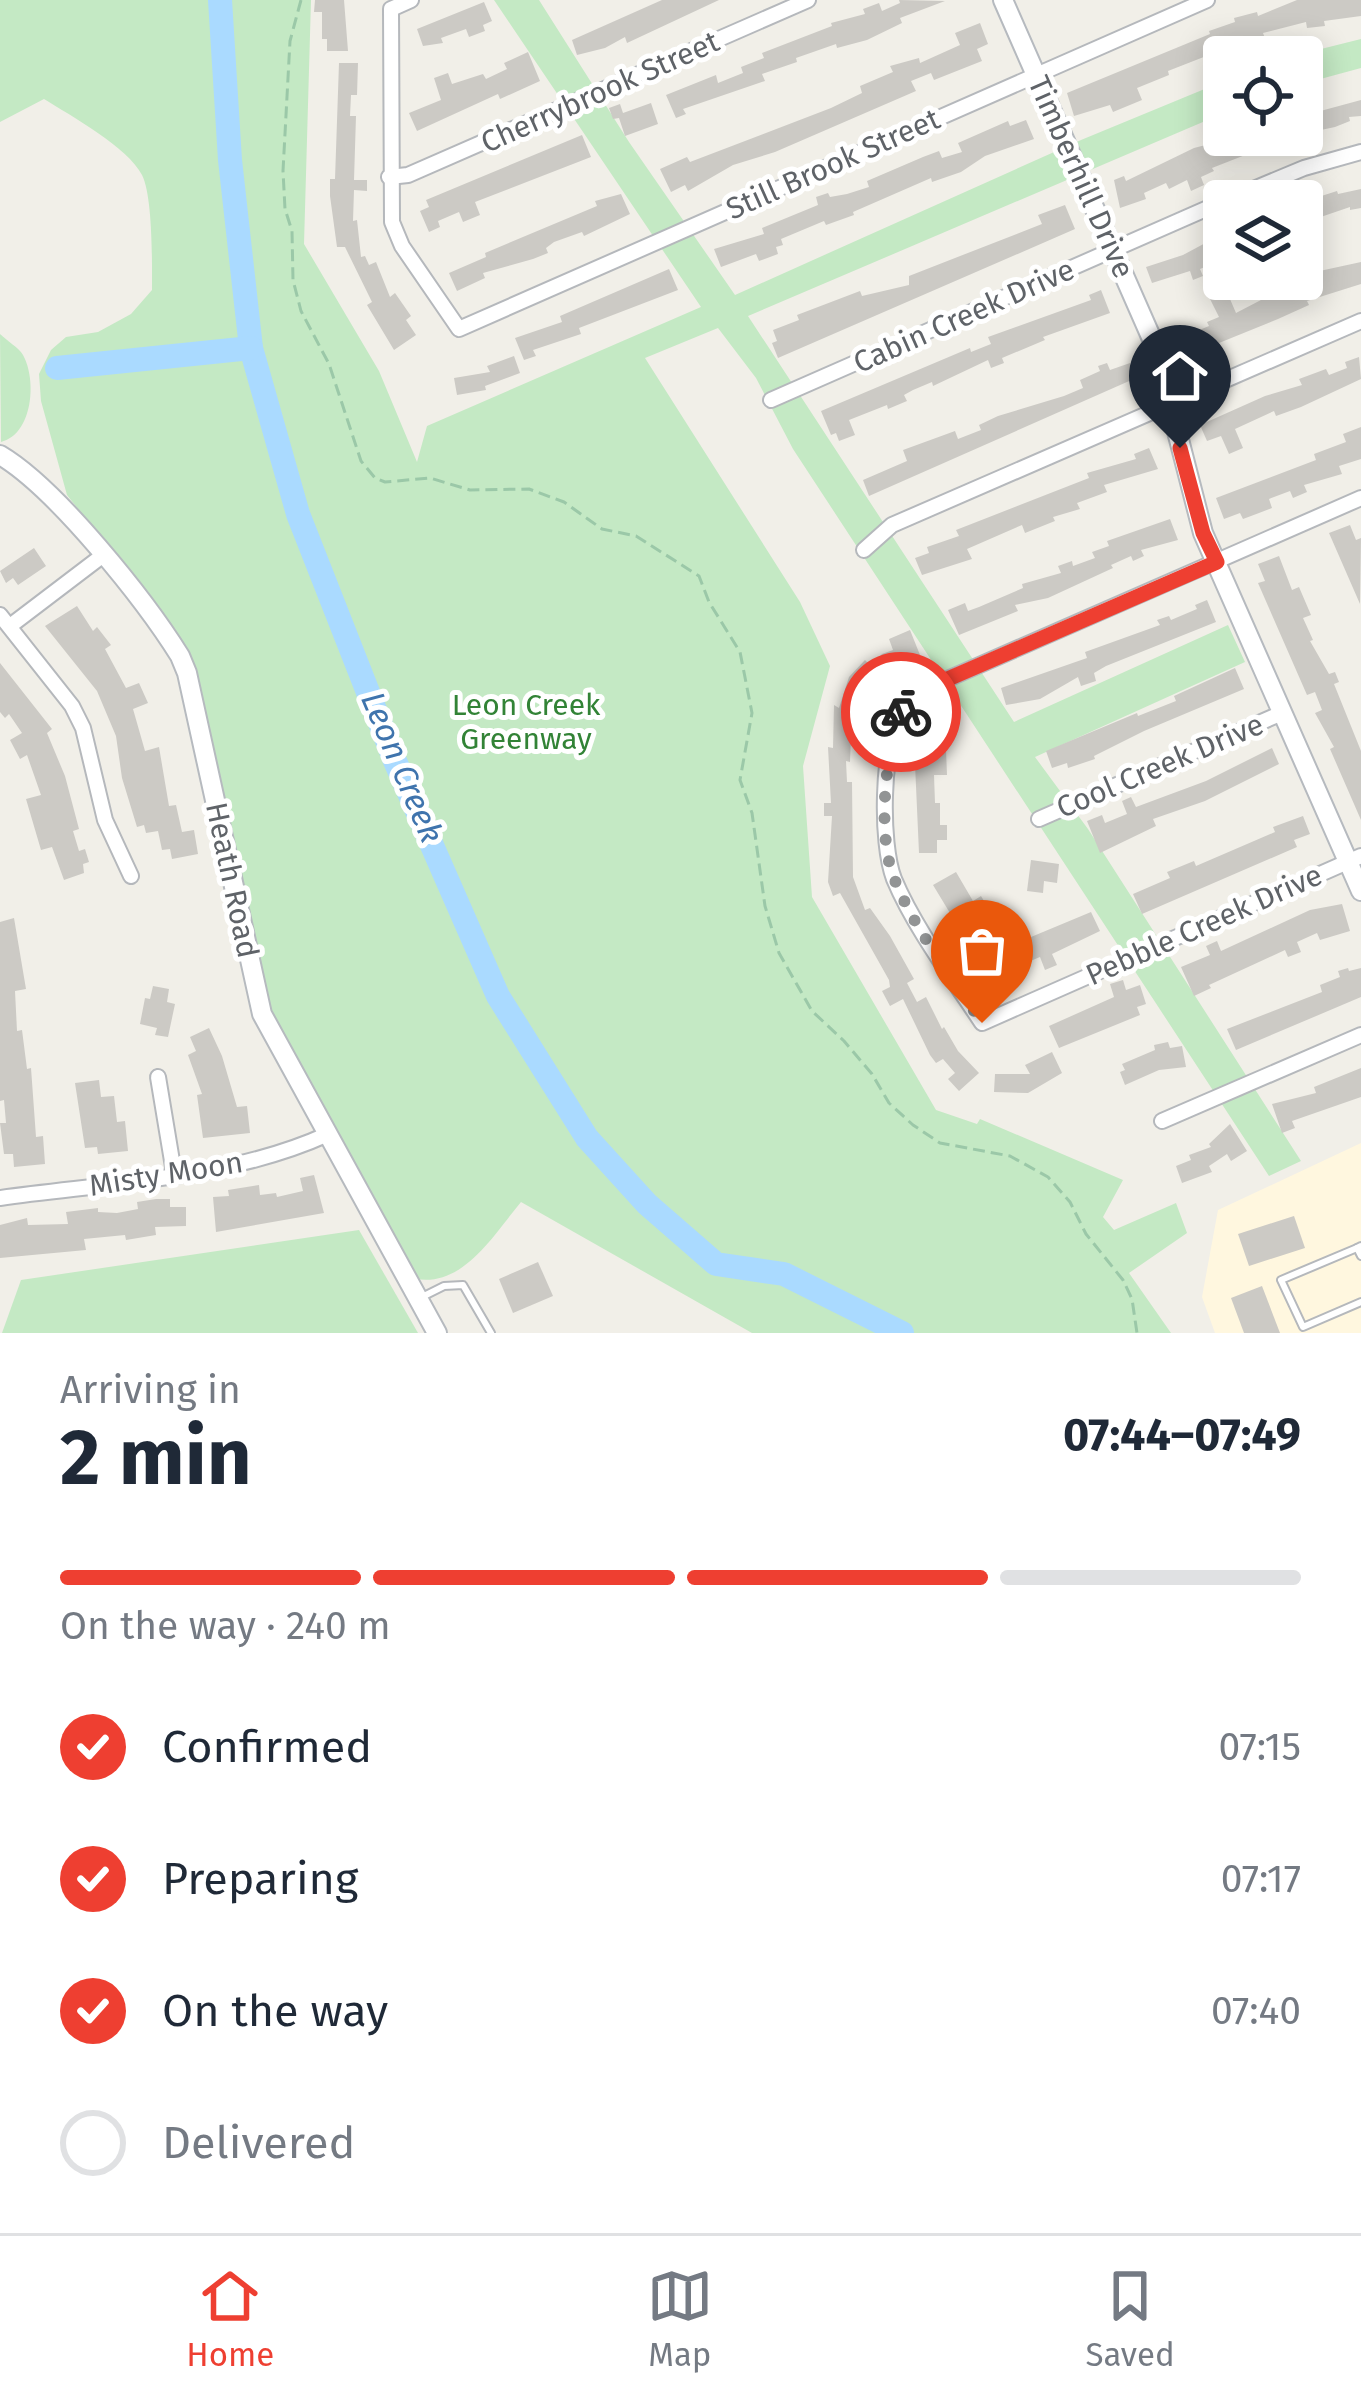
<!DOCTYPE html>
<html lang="en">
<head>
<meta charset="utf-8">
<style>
	body { margin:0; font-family:"Fira Sans",sans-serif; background:#f6f6f7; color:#1f2937; height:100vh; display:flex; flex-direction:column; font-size:45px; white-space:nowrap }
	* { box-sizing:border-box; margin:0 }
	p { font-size:39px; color:#747a83 }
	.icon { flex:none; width:66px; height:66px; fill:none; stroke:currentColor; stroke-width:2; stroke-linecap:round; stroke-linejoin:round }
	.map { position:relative; height:1333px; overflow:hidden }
	.details { display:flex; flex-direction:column; background:#fff; flex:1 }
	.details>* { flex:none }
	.fabs { position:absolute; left:1203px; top:36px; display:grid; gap:24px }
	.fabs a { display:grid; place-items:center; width:120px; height:120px; border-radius:12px; background:#fff; box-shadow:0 6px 30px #0003; font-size:60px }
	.pin { position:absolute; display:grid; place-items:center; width:102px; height:102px; color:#fff; margin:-123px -51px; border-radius:50% 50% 50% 0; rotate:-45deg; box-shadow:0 0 12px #0007 }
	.pin .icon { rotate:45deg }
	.courier { position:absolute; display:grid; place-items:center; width:120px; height:120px; margin:-60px; border:9px solid #ee3f31; border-radius:50%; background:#fff; color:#222; box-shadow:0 3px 15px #0007 }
	.summary em { font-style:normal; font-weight:700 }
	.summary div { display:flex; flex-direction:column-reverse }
	.summary { display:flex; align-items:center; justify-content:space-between; height:204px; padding:0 60px }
	h1 { font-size:78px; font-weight:700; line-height:90px }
	.bar { display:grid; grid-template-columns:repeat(4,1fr); gap:18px 12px; align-content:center; height:144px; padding:0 60px }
	.bar i { height:15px; border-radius:9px; background:#e0e1e3 }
	.bar .active { background:#ee3f31 }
	.bar p { grid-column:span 4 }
	ol { padding:0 60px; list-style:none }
	li { display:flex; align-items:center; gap:36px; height:132px }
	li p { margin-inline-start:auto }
	li .icon { padding:12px; border-radius:50%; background:#ee3f31; color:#fff; stroke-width:4 }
	li:last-child { color:#747a83 }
	li i { width:66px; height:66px; border:6px solid #e0e1e3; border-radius:50% }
	.dock { display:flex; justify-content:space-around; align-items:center; height:168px; border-top:3px solid #e0e1e3; background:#fff; font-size:33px; color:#747a83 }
	.dock a { display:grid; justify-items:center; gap:6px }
	.dock .active { color:#ee3f31 }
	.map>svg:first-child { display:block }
</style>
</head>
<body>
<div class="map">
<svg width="1361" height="1333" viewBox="0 0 1361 1333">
	<rect width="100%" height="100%" fill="#f1efe8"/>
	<!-- commercial -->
	<polygon fill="#fff7df" points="1361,1143 1361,1333 1215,1333 1202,1297 1218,1210"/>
	<!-- green -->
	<g fill="#c4e9c4">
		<path d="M0,0H311L304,244L379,371L417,462L427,426L701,307L494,0H539L629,142L735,295L1081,140L1224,81V113L748,316L1014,722L1228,625L1245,662L1035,757L1088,829L1301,1161L1269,1176L793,449L756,378L718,328L645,358L800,602L830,666L803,766L812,897L936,1110L977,1124L980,1119L1123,1180L1103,1217L1114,1230L1176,1203L1187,1233L1129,1273L1171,1333H752L521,1202C494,1234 464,1287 416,1279L274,1018L264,990L197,684L143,591L67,495L41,401L39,374L51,350L66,337L98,332L131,314L152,290C152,264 153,197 142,175C128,147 71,116 44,99L0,122Z"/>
		<polygon points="1361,39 1361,68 1302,84 1302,57 1289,57"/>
		<path d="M0,334C6,340 19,348 23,355C37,380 33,434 1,442Z"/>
		<polygon points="359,1230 418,1333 2,1333 21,1280"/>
	</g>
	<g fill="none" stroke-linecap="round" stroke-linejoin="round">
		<!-- river -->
		<g stroke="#aadaff" stroke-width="24">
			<polyline points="220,0 230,160 251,348 298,514 395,761 498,996 587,1138 647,1204 716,1264 784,1274 902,1333"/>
			<polyline points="57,368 251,348"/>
		</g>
	</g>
	<!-- building -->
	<g fill="#cccac5">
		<polygon points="315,0 344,0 348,51 327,51 327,39 322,39 322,12 314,12"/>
		<polygon points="662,0 719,0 627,43 625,37 605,48 577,55 572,40"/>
		<polygon points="899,0 945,1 900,18 902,23 867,40 837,48 836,44 796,58 797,62 762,74 765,81 683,109 686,114 676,118 666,95 716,75 718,83 743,73 741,67 764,58 762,53 832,26 831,23 865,14 863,9 879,3 882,11 900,3"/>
		<polygon points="1297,0 1361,0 1361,16 1324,21 1325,26 1307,28 1306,22 1263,33 1266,41 1244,48 1242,42 1168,71 1169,75 1137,88 1142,100 1113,112 1110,105 1074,116 1067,93 1210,34 1209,31 1235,22 1234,18 1257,12 1258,16"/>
		<polygon points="484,2 492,21 483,25 485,31 469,37 466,29 441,38 443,43 423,46 417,29"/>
		<polygon points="980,23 988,44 977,49 982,61 934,80 931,73 911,81 916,91 775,152 733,165 688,191 685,185 671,192 660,169 687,157 690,162 831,108 862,93 860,86 893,72 890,66 919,58 920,63 960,45 955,33"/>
		<polygon points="528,52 540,81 500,99 498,94 417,131 409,113 441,100 434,78 448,73 452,84 483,74 486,79 507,69 504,63"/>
		<polygon points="339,63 358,63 357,95 351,95 350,116 356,116 354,180 367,180 367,191 354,190 353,221 357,220 361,257 365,256 369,265 376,262 390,297 395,293 411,316 406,320 416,335 394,350 367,305 372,302 345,247 337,247 330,196 330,179 335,179"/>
		<polygon points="1361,100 1361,116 1349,117 1350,121 1335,127 1302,134 1302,116"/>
		<polygon points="651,103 658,124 625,136 619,118 613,119 609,108 620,104 623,113"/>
		<polygon points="1026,120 1034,139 985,156 961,172 932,182 931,178 853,212 854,215 826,225 824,221 781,239 783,245 776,247 778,254 759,261 756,254 721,267 714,249 764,234 762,228 818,205 816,197 828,193 830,197 847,194 869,187 867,181 923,157 939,151 942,158 962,152 958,143 1008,121 1010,126"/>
		<polygon points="582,135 591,157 475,202 480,215 463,222 459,212 438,221 440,227 429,232 420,211 429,207 426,200"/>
		<polygon points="1246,135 1291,137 1212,168 1214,171 1201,177 1204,185 1191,191 1187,180 1169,189 1166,183 1144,193 1146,199 1120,208 1114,180 1124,176 1126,181 1194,148 1225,140 1226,144"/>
		<polygon points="1361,189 1361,208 1350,210 1350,207 1309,221 1314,236 1302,240 1302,205 1306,211 1315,208 1312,199 1337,191 1338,194"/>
		<polygon points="621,194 630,214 584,236 582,232 554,242 546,248 548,253 533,259 483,273 485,278 457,291 449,273 486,257 485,253 597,206 595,201"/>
		<polygon points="1065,205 1075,229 778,358 772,343 777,341 773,330 799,320 797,315 860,291 862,296 909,285 909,276 1042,224 1038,215"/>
		<polygon points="1224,233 1224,259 1200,269 1203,276 1193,280 1190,271 1152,283 1146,267 1183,255"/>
		<polygon points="1361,262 1361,284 1307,301 1309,305 1278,319 1182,358 1175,340 1209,326 1207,322 1219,317 1210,299 1227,292 1236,313 1315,272"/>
		<polygon points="669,269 678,290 579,328 581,334 533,350 536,356 524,360 515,338 562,322 560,316"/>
		<polygon points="1101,290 1110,313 1043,337 1045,340 1002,358 1004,363 991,368 988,360 933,386 932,382 913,390 904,395 907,401 888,409 887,405 849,420 855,435 839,441 836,433 831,435 821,411 970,348 971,352 991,344 988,337 1091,300 1089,295"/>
		<polygon points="514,356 520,373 485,386 486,390 457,395 454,378 490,372 487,366"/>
		<polygon points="1359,357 1361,379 1301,407 1276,416 1274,411 1235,429 1243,448 1229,454 1221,436 1207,441 1200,425 1265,396 1302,385 1299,379 1326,369 1329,375 1347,368 1345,362"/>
		<polygon points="1107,363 1110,370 1130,363 1136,378 869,496 863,480 907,461 903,450 955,431 958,439 981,430 979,425 998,416 1064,396 1083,388 1080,380 1100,371 1098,366"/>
		<polygon points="1361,427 1361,459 1339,466 1342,474 1304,485 1307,492 1293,498 1290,491 1269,499 1272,508 1259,513 1243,519 1240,513 1224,519 1216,498 1316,460 1314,454 1346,442 1343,434"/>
		<polygon points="1149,448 1158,469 1104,485 1107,492 1077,503 1080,509 1053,517 1055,521 1025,533 1022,525 967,549 972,559 922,575 915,558 929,553 927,547 959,536 956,530 1089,478 1087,473 1136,459 1134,454"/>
		<polygon points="1170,519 1178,540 1141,550 1144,556 1133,561 1131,556 1111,565 1113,568 1048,598 1015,605 1018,611 959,635 948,610 965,603 968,611 979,607 1023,588 1022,584 1061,573 1058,566 1072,561 1073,566 1095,558 1092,552 1109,546 1107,541"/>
		<polygon points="1350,525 1356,540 1361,538 1360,604 1329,533"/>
		<polygon points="34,548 46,566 18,585 13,578 6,583 0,571"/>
		<polygon points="1279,556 1292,590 1299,587 1311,615 1303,618 1313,640 1310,641 1329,674 1335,672 1339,682 1334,684 1361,751 1361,820 1330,749 1334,747 1315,713 1322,710 1315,692 1307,695 1258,583 1265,581 1258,564"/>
		<polygon points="1207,600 1216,622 1106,666 1094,673 1096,681 1081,686 1078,677 1040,699 1006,705 1001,688 1087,658 1085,652 1160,625 1157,620 1169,616 1171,620 1197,609 1195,605"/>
		<polygon points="77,606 93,631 97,627 111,645 105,649 126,688 139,683 148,703 133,709 145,751 159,747 169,806 176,805 182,832 194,830 198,854 172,859 170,849 162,850 158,831 146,833 144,825 137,827 122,778 116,736 97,691 45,626"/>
		<polygon points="910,630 920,655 886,669 890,673 853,711 861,715 851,736 850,762 846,761 847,782 852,782 853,877 865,910 870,908 890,936 914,979 907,983 917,1002 926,997 942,1029 944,1027 958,1051 979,1073 959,1091 948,1079 955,1073 943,1059 936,1063 930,1055 903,999 890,1006 882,991 890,987 889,980 840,893 833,896 828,882 832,816 824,816 824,803 831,803 828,747 833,748 834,705 839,708 849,677 865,660 871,666 882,654 893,650 889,639"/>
		<polygon points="0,663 52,729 47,733 65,776 79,829 73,831 79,851 85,849 89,862 83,864 84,873 64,880 52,847 41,850 26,799 41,795 27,755 20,759 10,740 22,733 9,714 5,718 0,712"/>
		<polygon points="1235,668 1244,689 1144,731 1094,756 1095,759 1068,768 1067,763 1052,768 1046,751 1137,713 1138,716 1176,701 1174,696"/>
		<polygon points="1272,748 1279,764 1205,801 1153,819 1156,826 1100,853 1087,821 1102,815 1105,823 1127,814 1122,801 1131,797 1136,807 1206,781"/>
		<polygon points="946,749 947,775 934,775 935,803 940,803 940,825 947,825 947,840 937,840 937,853 919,853 915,764 921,764 920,750"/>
		<polygon points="1303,816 1310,834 1294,840 1297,847 1142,914 1133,894 1170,878 1167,872 1194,861 1196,866 1275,832 1273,827"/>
		<polygon points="1031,860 1059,864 1057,883 1044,881 1043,893 1027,891"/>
		<polygon points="956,872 973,901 981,896 990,911 981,917 999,951 979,961 933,885"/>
		<polygon points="1342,904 1350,931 1320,940 1317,933 1297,942 1301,952 1288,957 1285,950 1209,985 1211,988 1194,996 1181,967 1210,955 1206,946 1217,941 1221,951 1310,910"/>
		<polygon points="1091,912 1100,931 1052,954 1057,965 1045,970 1040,957 1011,969 1002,949"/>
		<polygon points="14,918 26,989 15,991 17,1031 22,1030 27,1069 31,1068 36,1137 43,1136 45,1164 14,1167 13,1154 4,1154 0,1123 6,1123 4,1100 0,1101 0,922"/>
		<polygon points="1348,968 1349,971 1361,968 1361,997 1236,1050 1227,1029 1322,992 1320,985 1340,977 1338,971"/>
		<polygon points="1123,980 1126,990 1140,985 1146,1004 1137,1007 1140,1015 1059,1048 1049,1026 1114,997 1110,984"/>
		<polygon points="153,986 169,989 167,1002 175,1004 168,1037 155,1035 157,1028 140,1024 145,998 150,999"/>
		<polygon points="209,1028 222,1056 237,1107 247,1106 250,1133 203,1138 197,1095 202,1094 188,1055 196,1051 190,1037"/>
		<polygon points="1168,1042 1170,1048 1182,1046 1186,1067 1159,1070 1125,1085 1120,1072 1125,1070 1122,1064 1155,1050 1154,1045"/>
		<polygon points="1052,1052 1062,1073 1028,1093 994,1092 995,1074 1030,1074 1025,1065"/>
		<polygon points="1361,1068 1361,1097 1292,1121 1295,1128 1282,1133 1272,1104 1316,1093 1314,1087"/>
		<polygon points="99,1080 101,1097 114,1096 117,1122 125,1121 128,1151 98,1154 97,1147 85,1148 75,1083"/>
		<polygon points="1230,1124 1247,1151 1231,1161 1227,1154 1209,1166 1212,1172 1182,1183 1176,1166 1191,1160 1189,1155 1211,1147 1209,1144"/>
		<polygon points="314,1175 324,1213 216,1232 213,1197 229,1196 228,1190 259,1185 260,1195 276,1193 277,1197 303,1191 300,1178"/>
		<polygon points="156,1199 170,1199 170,1207 186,1207 186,1226 155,1227 156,1235 126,1240 125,1235 84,1239 86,1250 0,1258 0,1225 27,1218 28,1225 68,1224 66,1212 98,1208 98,1212 117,1213 138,1209 137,1202"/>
		<polygon points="1294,1216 1305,1248 1249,1266 1238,1234"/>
		<polygon points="538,1262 553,1296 513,1313 499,1279"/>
		<polygon points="1262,1286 1280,1333 1244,1333 1231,1298"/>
	</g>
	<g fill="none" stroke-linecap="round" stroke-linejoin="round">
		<!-- lane casing -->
		<g stroke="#b5b8bc" stroke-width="10">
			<g id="lane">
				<polyline points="1361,1246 1357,1248 1361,1256"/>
				<polyline points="1357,1248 1281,1280 1303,1327 1361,1302"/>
				<polyline points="422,1297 444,1286 463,1285 491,1333"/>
			</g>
		</g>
		<!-- street casing -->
		<g stroke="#b5b8bc" stroke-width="18">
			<g id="street">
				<polyline points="411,0 391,9 392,222 402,246 459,329 1207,0"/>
				<polyline points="389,177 408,175 808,0"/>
				<polyline points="1225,201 1304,168 1361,152"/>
				<polyline points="771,400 1224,201"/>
				<path d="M1361,498L927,688C917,695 906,702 900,713C882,748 880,842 894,879C914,927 953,979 982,1023L1361,856"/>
				<polyline points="864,550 892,525 1361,321"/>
				<polyline points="0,615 72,706 83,728 105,820 131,876"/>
				<polyline points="10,626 102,556"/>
				<polyline points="1039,819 1282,713"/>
				<polyline points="158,1077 174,1173"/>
				<polyline points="1162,1121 1361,1035"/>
				<path d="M0,1198C107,1183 230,1179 328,1134"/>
			</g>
		</g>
		<!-- secondary casing -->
		<g stroke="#b6babf" stroke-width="22">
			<g id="secondary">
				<polyline points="1003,0 1155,346 1203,533 1361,891"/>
				<path d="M0,455C56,488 145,600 180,656L187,673L262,1014L437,1333"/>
			</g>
		</g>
		<!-- path -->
		<polyline stroke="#9bc8a8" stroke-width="3" stroke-dasharray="12 6" stroke-linecap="butt" points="301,0 290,41 283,171 285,209 292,231 293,280 301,311 329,364 361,461 375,478 385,482 430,478 470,490 529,489 564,502 602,529 636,536 699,576 709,602 740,652 752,713 740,780 752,813 765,906 779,953 812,1011 844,1041 872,1074 889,1103 913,1125 940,1143 1010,1156 1048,1177 1070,1202 1086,1234 1123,1280 1132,1299 1137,1333"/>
		<!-- lane -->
		<use href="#lane" stroke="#fff" stroke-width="6"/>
		<!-- street -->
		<use href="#street" stroke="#fff" stroke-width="14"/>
		<!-- secondary -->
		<use href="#secondary" stroke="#fff" stroke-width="18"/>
	</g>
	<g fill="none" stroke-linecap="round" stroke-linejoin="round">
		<!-- done -->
		<path stroke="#929495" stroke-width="12" stroke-dasharray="0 21.6" d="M901,712C885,754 877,835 894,878C914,929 952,977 982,1023"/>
		<!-- route -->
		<polyline stroke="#ee3f31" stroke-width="15" points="901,712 927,688 1217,562 1203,533 1180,448"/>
	</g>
	<g text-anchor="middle" stroke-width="10" stroke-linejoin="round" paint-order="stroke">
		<!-- street labels -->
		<g font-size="30" fill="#5f6368" stroke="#fff">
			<text transform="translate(600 92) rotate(-24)" y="10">Cherrybrook Street</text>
			<text transform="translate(833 164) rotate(-24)" y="10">Still Brook Street</text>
			<text transform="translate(1081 177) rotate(66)" y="10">Timberhill Drive</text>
			<text transform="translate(964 316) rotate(-24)" y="10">Cabin Creek Drive</text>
			<text transform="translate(1160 766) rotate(-23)" y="10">Cool Creek Drive</text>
			<text transform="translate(232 880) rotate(78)" y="10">Heath Road</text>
			<text transform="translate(1204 925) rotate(-24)" y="10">Pebble Creek Drive</text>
			<text transform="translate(166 1174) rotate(-9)" y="10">Misty Moon</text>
		</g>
		<!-- park labels -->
		<g font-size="30" fill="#328336" stroke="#fff">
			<text x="526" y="715">Leon Creek<tspan x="526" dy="34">Greenway</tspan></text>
		</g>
		<!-- water labels -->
		<g font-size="33" font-style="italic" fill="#3f74ad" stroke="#fff">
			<text transform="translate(403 767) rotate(67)" y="12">Leon Creek</text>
		</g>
	</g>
</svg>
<div class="fabs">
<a><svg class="icon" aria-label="locate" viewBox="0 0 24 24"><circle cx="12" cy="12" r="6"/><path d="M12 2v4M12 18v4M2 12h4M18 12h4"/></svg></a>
<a><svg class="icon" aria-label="layers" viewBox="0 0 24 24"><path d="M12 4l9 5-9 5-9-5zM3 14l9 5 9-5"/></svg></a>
</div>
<div class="pin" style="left:982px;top:1023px;background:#ea580c"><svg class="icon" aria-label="bag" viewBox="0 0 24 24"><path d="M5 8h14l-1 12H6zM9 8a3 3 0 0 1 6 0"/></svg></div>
<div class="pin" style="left:1180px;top:448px;background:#1f2937"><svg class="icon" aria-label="home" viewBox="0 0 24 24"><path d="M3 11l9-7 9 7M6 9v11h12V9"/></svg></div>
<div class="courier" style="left:901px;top:712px"><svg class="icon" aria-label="bike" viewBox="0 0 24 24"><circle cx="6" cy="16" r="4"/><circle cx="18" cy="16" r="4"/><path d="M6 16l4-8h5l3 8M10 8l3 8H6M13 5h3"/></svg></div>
</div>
<section class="details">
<div class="summary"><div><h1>2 min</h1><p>Arriving in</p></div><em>07:44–07:49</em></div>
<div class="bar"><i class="active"></i><i class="active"></i><i class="active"></i><i></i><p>On the way · 240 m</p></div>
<ol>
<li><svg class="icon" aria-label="check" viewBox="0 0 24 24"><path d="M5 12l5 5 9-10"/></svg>Confirmed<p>07:15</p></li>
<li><svg class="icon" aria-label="check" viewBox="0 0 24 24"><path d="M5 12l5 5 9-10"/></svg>Preparing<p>07:17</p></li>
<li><svg class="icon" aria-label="check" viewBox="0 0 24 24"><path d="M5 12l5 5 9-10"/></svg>On the way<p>07:40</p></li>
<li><i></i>Delivered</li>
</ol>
</section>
<nav class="dock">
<a class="active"><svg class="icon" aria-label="home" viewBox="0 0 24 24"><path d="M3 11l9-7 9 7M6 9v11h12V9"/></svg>Home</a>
<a><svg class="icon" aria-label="map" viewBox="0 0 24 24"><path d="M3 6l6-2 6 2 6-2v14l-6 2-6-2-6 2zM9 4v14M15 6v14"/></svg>Map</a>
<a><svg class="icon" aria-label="saved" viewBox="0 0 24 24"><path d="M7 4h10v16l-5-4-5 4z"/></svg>Saved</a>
</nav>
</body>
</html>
